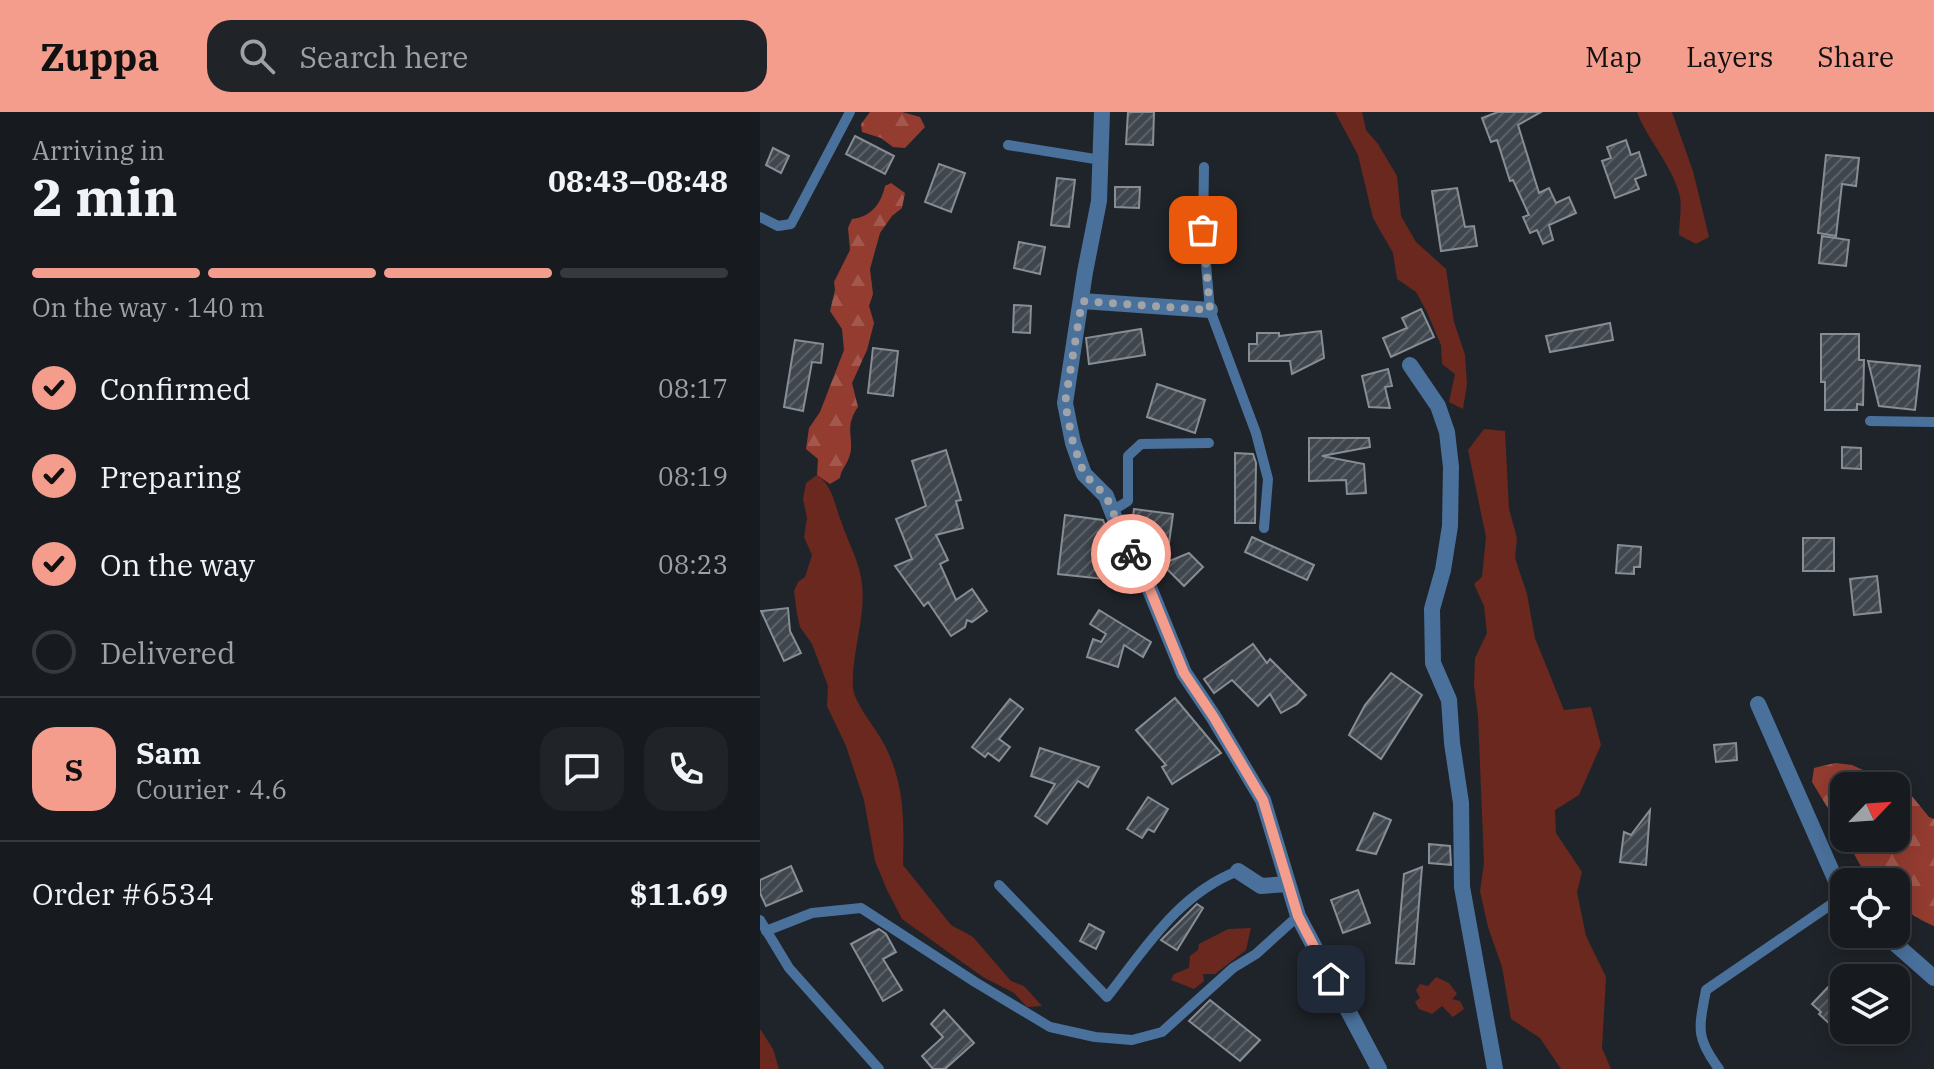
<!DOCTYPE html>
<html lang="en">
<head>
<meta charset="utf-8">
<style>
	body { margin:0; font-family:"IBM Plex Serif",serif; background:#202429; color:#f1f3f6; height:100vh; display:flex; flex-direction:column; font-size:30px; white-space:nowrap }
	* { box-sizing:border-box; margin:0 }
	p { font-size:26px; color:#9ea1a5 }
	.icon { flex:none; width:44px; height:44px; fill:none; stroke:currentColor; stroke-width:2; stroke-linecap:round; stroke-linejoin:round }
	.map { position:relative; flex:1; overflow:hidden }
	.panel { display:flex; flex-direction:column; background:#171b20; width:760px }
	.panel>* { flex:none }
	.needle { width:52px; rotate:65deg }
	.fabs { position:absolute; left:1070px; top:660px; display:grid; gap:16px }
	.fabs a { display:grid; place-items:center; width:80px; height:80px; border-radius:16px; background:#171b20; box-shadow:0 4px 20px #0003,0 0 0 2px #36393e; font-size:40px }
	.pin { position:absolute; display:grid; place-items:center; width:68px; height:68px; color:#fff; margin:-34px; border-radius:16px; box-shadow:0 4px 12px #0006 }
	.courier { position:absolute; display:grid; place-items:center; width:80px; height:80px; margin:-40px; border:6px solid #f59d8d; border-radius:50%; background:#fff; color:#222; box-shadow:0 2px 10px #0007 }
	.head em { font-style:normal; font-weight:800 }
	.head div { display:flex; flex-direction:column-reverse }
	.head { display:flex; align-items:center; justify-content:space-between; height:136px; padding:0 32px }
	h1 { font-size:52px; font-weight:800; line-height:60px }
	.bar { display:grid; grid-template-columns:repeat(4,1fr); gap:12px 8px; align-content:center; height:96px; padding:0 32px }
	.bar i { height:10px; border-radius:6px; background:#36393e }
	.bar .on { background:#f59d8d }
	.bar p { grid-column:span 4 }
	.line { display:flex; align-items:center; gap:20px; padding:0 32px; border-top:2px solid #36393e }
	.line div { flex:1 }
	.round { display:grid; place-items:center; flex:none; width:84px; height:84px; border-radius:24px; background:#202429 }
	ol { padding:0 32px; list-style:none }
	li { display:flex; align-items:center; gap:24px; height:88px }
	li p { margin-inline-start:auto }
	li .icon { padding:8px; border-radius:50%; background:#f59d8d; color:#111; stroke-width:4 }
	li:last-child { color:#9ea1a5 }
	li i { width:44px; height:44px; border:4px solid #36393e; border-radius:50% }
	header { display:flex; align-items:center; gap:48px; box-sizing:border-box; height:112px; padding:0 40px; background:#f59d8d; color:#111 }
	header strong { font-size:38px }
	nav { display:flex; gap:44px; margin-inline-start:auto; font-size:28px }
	.search { width:560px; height:72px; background:#202429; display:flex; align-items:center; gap:20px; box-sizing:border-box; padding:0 28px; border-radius:24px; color:#9ea1a5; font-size:30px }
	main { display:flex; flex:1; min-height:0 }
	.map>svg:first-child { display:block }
</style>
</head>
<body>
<header>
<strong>Zuppa</strong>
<div class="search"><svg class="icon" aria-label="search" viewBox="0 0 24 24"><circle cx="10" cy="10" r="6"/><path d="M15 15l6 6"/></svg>Search here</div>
<nav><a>Map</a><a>Layers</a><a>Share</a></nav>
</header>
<main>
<section class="panel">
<div class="head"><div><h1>2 min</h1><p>Arriving in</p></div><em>08:43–08:48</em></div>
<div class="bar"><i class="on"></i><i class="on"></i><i class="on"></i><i></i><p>On the way · 140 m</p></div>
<ol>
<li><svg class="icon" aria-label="check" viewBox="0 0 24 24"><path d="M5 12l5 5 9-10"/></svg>Confirmed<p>08:17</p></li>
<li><svg class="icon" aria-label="check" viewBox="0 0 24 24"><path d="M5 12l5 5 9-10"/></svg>Preparing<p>08:19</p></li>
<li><svg class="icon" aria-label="check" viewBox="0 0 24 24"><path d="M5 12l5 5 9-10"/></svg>On the way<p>08:23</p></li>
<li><i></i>Delivered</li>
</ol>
<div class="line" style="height:144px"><b class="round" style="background:#f59d8d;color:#111">S</b><div><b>Sam</b><p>Courier · 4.6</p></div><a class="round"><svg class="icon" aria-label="chat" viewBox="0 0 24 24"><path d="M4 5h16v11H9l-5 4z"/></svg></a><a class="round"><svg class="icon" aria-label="phone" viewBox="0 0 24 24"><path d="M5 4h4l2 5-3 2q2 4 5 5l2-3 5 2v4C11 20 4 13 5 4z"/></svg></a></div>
<div class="line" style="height:104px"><div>Order #6534</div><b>$11.69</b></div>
</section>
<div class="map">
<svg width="1174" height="957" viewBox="0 0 1174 957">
	<defs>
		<pattern id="forest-firs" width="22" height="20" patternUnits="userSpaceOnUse" patternTransform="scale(2)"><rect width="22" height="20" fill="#943c30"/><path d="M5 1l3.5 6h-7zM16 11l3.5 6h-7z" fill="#a3584e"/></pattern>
		<pattern id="building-hatch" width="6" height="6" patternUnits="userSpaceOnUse" patternTransform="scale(2)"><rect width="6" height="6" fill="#40464d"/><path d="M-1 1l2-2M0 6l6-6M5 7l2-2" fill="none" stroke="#5b6167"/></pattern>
	</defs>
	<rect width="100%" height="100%" fill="#1f242a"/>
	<!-- grass -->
	<g fill="#6a281f">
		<polygon points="575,0 602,0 606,18 618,32 637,64 641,104 656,130 686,157 694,210 705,243 707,272 703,297 689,290 695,262 682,252 681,233 667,200 656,180 637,167 633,141 613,106 598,43"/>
		<path d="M877,0H912L933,59L949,125L936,132L919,123C919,111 922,96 920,85C913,54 888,29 877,0Z"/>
		<polygon points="724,317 745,319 749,397 757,426 755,446 767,482 775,526 804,598 831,595 841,633 819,683 795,698 796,721 822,760 817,780 826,824 846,865 842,936 851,957 801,957 780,926 751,907 742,855 728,815 720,779 724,751 718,604 714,573 715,546 727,521 724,494 714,472 722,465 726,425 708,338"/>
		<path d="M57,363C73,374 74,391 81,409C88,431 100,450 102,472C106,507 91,541 93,576C95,593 117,617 125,634C145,673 144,710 143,753L191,813L213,825L251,869L264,874L282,894L267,895L254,881L223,865L142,807L127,778L115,749L104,688L86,634L67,594L68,574L52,532L40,515L37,502L34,479L38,470L45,465L52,443L44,425L47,406L43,387L46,371Z"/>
		<polygon points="491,816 486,838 455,862 443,862 444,869 434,877 411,868 414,862 429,856 430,844 438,838 439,832 468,817"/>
		<polygon points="676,865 689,871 697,882 692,887 700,889 704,897 693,905 682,894 672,902 659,897 655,890 660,886 656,878 660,872 668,874"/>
		<polygon points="0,917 13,937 19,957 0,957"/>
	</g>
	<!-- forest -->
	<g fill="url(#forest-firs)">
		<polygon points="110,0 142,0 160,5 165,15 145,36 133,35 121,26 102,20 101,12"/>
		<path d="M131,71L145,81L142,96L132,104L120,121L110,157L113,182L109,194L114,211L107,238L92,271L98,295C82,318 97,328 88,348C85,355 81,358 80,366L70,372L57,363L58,347L46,337L49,316L60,300L84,238L82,217L70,199L75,178L74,170L90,138L88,116L92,107C111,105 121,92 125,74Z"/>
		<path d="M1075,651L1092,653L1147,678L1169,705L1174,707V814C1152,804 1136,796 1136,770C1103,770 1100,752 1086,726H1136V674H1084V723L1052,670L1054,656Z"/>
	</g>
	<!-- building -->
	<g fill="url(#building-hatch)" stroke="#878d95" stroke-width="2">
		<polygon points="368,0 394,0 393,33 366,32"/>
		<polygon points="738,0 781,0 758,13 779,81 789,76 796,91 809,85 816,101 789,113 793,128 783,132 777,118 770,121 763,105 769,103 753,68 750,69 737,28 731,30 722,6"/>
		<polygon points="95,24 134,44 125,62 86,42"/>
		<polygon points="866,28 871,43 879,40 886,63 875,67 879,77 855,86 842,49 851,46 847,35"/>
		<polygon points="13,36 29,44 21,61 6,53"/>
		<polygon points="1066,43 1099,46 1096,74 1082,72 1076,124 1058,121"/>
		<polygon points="179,52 205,61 191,100 165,90"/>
		<polygon points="297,66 315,68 309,115 291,113"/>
		<polygon points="355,75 380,75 379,96 355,95"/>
		<polygon points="697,76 705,115 714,114 717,134 681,139 672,79"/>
		<polygon points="1062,124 1089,128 1086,154 1059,151"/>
		<polygon points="259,130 285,135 280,162 254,156"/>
		<polygon points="254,193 271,194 270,221 253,220"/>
		<polygon points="661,197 674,225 631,245 623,226 647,216 642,206"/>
		<polygon points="850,211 853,228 790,240 786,224"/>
		<polygon points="381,217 385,243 329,252 326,226"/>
		<polygon points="561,219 564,246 532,262 530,249 489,249 489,232 497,232 497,221 519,221 519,224"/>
		<polygon points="1061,222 1099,222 1099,248 1104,248 1103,293 1097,292 1097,298 1065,298 1065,270 1061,270"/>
		<polygon points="35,228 63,232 61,251 52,250 43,299 24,295"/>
		<polygon points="113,236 138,239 133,284 108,281"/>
		<polygon points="1108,249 1160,254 1155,298 1119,294"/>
		<polygon points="628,257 632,274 625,275 630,296 609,295 602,264"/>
		<polygon points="397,272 445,288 435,321 387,305"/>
		<polygon points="549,326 609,326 610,335 562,344 604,352 606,381 587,382 586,368 549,369"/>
		<polygon points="1082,335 1101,336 1101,357 1082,356"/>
		<polygon points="186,338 201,388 196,389 203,416 176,423 188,448 180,452 196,488 212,477 227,499 212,510 207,508 205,515 191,524 168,490 164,494 135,454 152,447 136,407 166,394 152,349"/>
		<polygon points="475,341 493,342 496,351 495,411 475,411"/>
		<polygon points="374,397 413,402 409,431 375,426 371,418"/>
		<polygon points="305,403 343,408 349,423 344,467 298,462"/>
		<polygon points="492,425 554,453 547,468 485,440"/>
		<rect x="1043" y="426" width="31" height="33"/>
		<polygon points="858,433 881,435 880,455 874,455 874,462 856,461"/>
		<polygon points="429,441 443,455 424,474 402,452"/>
		<polygon points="1117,464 1121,500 1094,503 1090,467"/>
		<polygon points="28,496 30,519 41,541 24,549 1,499"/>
		<polygon points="339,498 391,530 383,545 364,533 358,555 327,545 333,527 341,530 346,522 330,512"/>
		<polygon points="493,532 507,551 510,547 546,583 537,592 521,601 510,582 498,594 472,568 454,581 444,567"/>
		<polygon points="631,561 662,583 621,647 589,623 605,593"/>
		<polygon points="415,586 461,641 412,672 402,655 406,653 376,618"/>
		<polygon points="250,587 263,597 239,627 250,635 239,649 228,641 225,645 212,635"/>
		<polygon points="976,631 977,648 956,650 954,633"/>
		<polygon points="280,636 339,655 328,675 318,669 287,712 275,704 295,672 271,664"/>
		<polygon points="388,685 408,697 394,720 388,717 382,726 367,717"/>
		<polygon points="890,698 886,753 860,750 864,720 871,723"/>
		<polygon points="614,701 631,708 616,742 597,738"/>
		<polygon points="669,732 690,734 691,753 669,751"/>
		<polygon points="31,754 42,779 6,794 0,781 0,768"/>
		<polygon points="662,755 654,852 636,851 644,762"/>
		<polygon points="598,778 610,811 583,821 571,788"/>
		<polygon points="437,792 443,796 417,838 401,828"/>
		<polygon points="329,812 344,820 336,837 320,829"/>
		<polygon points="119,817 126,822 136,840 123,847 142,878 123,889 91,832"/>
		<polygon points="1072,871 1084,882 1084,925 1059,902 1061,900 1052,892"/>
		<polygon points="450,888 500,928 480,949 429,909"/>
		<polygon points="184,898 214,931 185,957 173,957 162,944 183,925 171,912"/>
	</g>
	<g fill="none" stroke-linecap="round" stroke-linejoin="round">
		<!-- service -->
		<g stroke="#4a719c" stroke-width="10">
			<polyline points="248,33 341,48"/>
			<polyline points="444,55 443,118 450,198 496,321 508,367 504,416"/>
			<polyline points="0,105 18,114 31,112 90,0"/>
			<polyline points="1110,309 1174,310"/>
			<polyline points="352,399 368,389 368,344 381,332 449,331"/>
			<path d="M239,773L347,885C385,837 418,782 478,759"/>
			<polyline points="0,808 29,856 119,957"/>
			<polyline points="6,819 52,801 101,796 215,870 290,915 335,925 372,928 402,920 473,856 496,842 538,804"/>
			<path d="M959,957C935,925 939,916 946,878L1082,785"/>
		</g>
		<!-- minor -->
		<g stroke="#4a719c" stroke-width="16">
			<polyline points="342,0 339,89 325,160 305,291 313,331 324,362 346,384 364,430 386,468 424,561 453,604 503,688 538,804 619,957"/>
			<polyline points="322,189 450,198"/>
			<polyline points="650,253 678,294 687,320 691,355 690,414 683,458 672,497 673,551 689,588 692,631 701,691 702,775 735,957"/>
			<polyline points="998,592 1084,787"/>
			<polyline points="478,759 501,774 528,772"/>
			<polyline points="1124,822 1174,866"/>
		</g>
	</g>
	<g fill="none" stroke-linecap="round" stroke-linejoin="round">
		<!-- done -->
		<polyline stroke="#a0a4a9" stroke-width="8" stroke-dasharray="0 14.4" points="371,442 346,384 324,362 313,331 305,291 322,189 450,198 443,118"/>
		<!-- route -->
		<polyline stroke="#f59d8d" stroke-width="10" points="371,442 386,468 424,561 453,604 503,688 538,804 571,867"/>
	</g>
</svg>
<div class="fabs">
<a><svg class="needle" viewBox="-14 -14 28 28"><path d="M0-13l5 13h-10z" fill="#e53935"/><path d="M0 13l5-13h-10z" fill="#9ea1a5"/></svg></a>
<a><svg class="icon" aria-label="locate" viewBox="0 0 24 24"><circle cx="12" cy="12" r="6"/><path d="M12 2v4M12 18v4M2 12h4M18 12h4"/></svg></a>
<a><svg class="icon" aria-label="layers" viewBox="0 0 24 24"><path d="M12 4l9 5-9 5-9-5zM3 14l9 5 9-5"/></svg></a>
</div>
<div class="pin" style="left:443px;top:118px;background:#ea580c"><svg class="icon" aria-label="bag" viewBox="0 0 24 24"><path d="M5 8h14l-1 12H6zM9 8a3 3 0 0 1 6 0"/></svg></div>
<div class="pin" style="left:571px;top:867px;background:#1f2937"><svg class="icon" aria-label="home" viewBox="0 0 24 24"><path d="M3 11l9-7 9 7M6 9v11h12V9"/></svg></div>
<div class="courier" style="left:371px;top:442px"><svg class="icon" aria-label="bike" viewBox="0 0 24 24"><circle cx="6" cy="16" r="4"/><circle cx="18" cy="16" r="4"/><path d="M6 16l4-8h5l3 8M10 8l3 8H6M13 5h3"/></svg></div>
</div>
</main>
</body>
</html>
